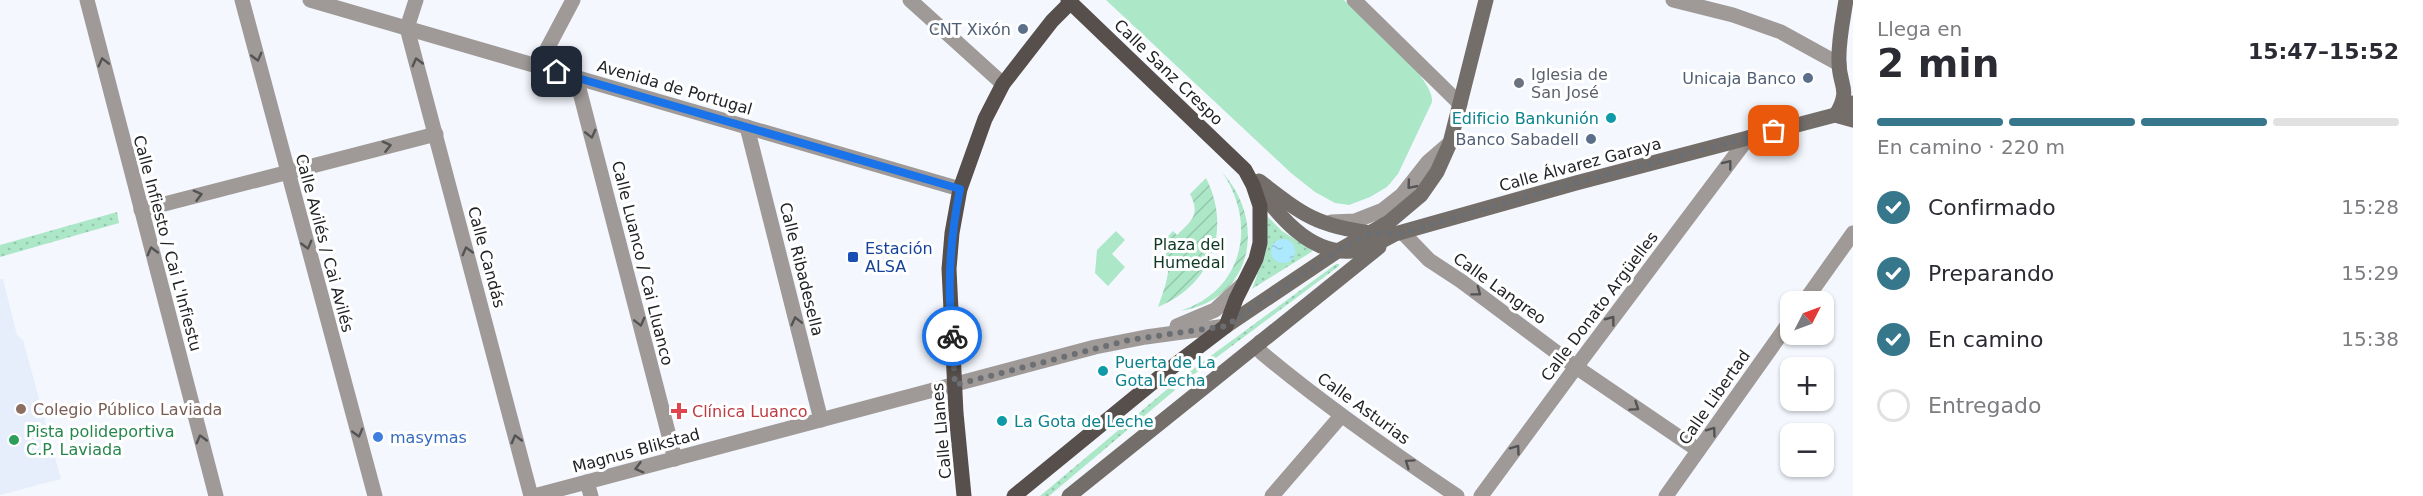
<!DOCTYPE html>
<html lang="es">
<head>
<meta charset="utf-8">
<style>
	body { margin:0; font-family:"DejaVu Sans",sans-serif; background:#f7f7f7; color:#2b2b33; height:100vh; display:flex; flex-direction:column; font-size:22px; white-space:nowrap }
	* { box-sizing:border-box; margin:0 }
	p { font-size:20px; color:#7c7c81 }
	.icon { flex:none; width:33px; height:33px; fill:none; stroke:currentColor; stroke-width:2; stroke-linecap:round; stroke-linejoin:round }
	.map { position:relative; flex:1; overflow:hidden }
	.details { display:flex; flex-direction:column; background:#fff; width:570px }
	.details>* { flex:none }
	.needle { width:39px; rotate:48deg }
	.buttons { position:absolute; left:1780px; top:291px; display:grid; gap:12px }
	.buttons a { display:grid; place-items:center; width:54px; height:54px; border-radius:12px; background:#fff; box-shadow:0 2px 4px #0004; font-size:30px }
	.pin { position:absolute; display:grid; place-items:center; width:51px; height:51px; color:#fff; margin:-26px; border-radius:12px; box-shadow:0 3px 9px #0006 }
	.courier { position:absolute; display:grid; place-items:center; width:60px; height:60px; margin:-30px; border:4px solid #1a73e8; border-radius:50%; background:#fff; color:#222; box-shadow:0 2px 8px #0007 }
	.headline em { font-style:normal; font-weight:800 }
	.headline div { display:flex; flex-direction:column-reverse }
	.headline { display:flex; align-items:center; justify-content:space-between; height:102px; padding:0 24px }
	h1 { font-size:39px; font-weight:800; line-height:45px }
	.bar { display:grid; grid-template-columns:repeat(4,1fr); gap:9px 6px; align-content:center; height:72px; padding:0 24px }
	.bar i { height:8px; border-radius:4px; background:#e1e1e2 }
	.bar .current { background:#37778b }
	.bar p { grid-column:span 4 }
	ol { padding:0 24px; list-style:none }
	li { display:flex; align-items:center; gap:18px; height:66px }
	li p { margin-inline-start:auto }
	li .icon { padding:6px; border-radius:50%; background:#37778b; color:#fff; stroke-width:4 }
	li:last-child { color:#7c7c81 }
	li i { width:33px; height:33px; border:3px solid #e1e1e2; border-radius:50% }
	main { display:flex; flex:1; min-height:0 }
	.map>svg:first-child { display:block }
</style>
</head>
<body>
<main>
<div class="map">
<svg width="1853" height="496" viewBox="0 0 1853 496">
	<defs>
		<pattern id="grass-dots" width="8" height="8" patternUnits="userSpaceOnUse" patternTransform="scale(1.5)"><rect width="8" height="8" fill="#ace7c8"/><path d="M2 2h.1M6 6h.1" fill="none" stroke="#94c6ac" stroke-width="1.8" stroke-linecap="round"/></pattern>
		<pattern id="garden-furrows" width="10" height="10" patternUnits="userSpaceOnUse" patternTransform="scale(1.5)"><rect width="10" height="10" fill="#ace7c8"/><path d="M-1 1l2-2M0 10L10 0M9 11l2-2" fill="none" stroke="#94c6ac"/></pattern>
		<pattern id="water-ripples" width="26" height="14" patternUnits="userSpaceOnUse" patternTransform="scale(1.5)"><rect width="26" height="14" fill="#ace8fe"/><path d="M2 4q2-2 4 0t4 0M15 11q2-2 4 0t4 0" fill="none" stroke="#94c7da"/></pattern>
	</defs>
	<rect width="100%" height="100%" fill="#f4f8fe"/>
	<!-- built -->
	<polygon fill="#e5eefa" points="0,279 3,279 17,335 23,340 61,479 0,495"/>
	<!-- grass -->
	<g fill="url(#grass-dots)">
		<polygon points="117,212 119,223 0,257 0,245"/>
		<path d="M1267,216L1282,231L1313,251L1252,289C1262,263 1268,243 1267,216Z"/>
		<polygon points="1336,264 1339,264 1339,266 1185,381 1182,377"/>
		<polygon points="1171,386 1175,390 1049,496 1040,496"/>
	</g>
	<!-- park -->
	<g fill="#ace7c8">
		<path d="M1106,0H1344C1363,18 1436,78 1432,102L1398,174L1387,187L1370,197L1349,205L1335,203L1315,192L1291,173Z"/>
		<polygon points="1116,231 1125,240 1112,254 1125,267 1108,286 1095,273 1097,250"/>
	</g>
	<!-- garden -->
	<g fill="url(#garden-furrows)">
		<path d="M1222,172C1268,223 1252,300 1180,311C1243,291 1258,224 1222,172Z"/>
		<path d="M1206,178C1232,229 1212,285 1158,307C1165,286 1176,263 1160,245L1173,231L1177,235C1191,221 1201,215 1190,194Z"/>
	</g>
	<!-- water -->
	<circle fill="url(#water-ripples)" cx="1283" cy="251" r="12"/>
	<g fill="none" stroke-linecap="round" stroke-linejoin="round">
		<!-- minor -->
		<g stroke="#9f9a98" stroke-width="15">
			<polyline points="87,0 216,496"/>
			<polyline points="242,0 375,496"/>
			<polyline points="310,0 960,189"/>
			<polyline points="416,0 407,28 531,496"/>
			<polyline points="910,0 1003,84"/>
			<polyline points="1354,0 1460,104"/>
			<polyline points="1673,0 1733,15 1781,32 1839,64"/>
			<polyline points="538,66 573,0"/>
			<polyline points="576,77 675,459"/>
			<polyline points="747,127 821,420"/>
			<polyline points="141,210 436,134"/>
			<polyline points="1331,222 1355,221 1383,210 1402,195 1428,162 1450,143"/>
			<polyline points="1403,233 1429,260 1461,281 1576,367 1698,450"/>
			<polyline points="1804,302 1853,233"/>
			<path d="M1260,342L1258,348L1262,353C1324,405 1390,451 1457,496"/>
			<polyline points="587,482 591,496"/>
			<polyline points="1272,496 1341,416"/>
			<polyline points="1481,496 1576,367 1748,138"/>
			<polyline points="1666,496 1791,320"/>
		</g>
		<!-- tertiary -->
		<g stroke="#9f9a98" stroke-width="15">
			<polyline points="1177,326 1215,310 1242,285"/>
			<polyline points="534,496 1095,347 1146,337 1226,326"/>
		</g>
		<!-- secondary -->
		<g stroke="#746e6a" stroke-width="15">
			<path d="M1837,113C1851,88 1839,86 1839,62C1838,42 1843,20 1846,0"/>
			<polyline points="1835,115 1853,120"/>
			<path d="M1259,181C1302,214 1316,226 1371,233"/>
			<path d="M1254,182C1277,213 1308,255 1352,251C1367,250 1382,241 1395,234L1576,183L1835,115L1853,103"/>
			<polyline points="1226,326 1336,252 1389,222 1421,195 1437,172 1450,143 1486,0"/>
			<polyline points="1069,496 1379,247"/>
		</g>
		<!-- primary -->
		<g stroke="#574f4b" stroke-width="15">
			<polyline points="964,496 956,413 949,269 952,233 960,189 985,119 1003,84 1052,21 1071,2"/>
			<polyline points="1014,496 1167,371 1226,326 1236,299 1256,259 1260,243 1260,206 1253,185 1245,170 1068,0"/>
		</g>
	</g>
	<!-- one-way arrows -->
	<defs><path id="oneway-chevron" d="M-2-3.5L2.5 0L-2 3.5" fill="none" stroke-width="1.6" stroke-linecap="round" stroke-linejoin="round" transform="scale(1.5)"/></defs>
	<g stroke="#535354">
		<use href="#oneway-chevron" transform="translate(257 57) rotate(75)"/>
		<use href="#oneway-chevron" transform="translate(103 62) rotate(-104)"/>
		<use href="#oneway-chevron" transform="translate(417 62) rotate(-105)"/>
		<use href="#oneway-chevron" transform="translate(591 134) rotate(76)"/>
		<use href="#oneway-chevron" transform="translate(387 146) rotate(-14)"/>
		<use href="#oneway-chevron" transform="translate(1728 164) rotate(-52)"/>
		<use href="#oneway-chevron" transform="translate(1411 185) rotate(130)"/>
		<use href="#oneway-chevron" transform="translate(198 195) rotate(-15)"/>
		<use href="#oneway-chevron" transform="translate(307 245) rotate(75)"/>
		<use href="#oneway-chevron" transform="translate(152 251) rotate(-105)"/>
		<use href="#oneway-chevron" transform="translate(467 251) rotate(-105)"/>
		<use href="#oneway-chevron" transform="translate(1477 292) rotate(37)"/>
		<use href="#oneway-chevron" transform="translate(1611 320) rotate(-53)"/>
		<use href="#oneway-chevron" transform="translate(796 321) rotate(-104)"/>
		<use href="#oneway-chevron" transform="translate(640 322) rotate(76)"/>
		<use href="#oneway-chevron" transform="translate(1635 407) rotate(34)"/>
		<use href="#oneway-chevron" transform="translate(1712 431) rotate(-54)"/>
		<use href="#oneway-chevron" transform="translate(358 433) rotate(75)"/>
		<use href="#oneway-chevron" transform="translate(201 439) rotate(-105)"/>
		<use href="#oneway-chevron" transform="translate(516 439) rotate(-105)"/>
		<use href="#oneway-chevron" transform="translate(1516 449) rotate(-54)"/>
		<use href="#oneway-chevron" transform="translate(1409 463) rotate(-145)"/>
		<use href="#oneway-chevron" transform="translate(639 468) rotate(165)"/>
	</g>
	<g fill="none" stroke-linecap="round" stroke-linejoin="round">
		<!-- done -->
		<polyline stroke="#6b6e72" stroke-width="6" stroke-dasharray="0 10.8" points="952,336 955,385 1129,340 1226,326 1336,252 1370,233 1403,233 1576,183 1774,131"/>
		<!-- route -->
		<path stroke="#1a73e8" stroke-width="8" d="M557,72L960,189C950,238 947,286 952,336"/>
	</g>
	<!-- markers -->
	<g fill="#5c6f8a" stroke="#fff" stroke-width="2">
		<circle cx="1023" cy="29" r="6"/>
		<circle cx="1808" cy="78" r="6"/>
		<circle cx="1591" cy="139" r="6"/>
	</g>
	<circle fill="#6b7280" stroke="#fff" stroke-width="2" cx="1519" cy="83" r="6"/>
	<g fill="#0f9aa8" stroke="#fff" stroke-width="2">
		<circle cx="1611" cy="118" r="6"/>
		<circle cx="1103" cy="371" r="6"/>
		<circle cx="1002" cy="421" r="6"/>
	</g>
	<rect fill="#1a4fb4" stroke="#fff" stroke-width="2" x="847" y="251" width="12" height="12" rx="3"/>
	<circle fill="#8d6e63" stroke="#fff" stroke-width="2" cx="21" cy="409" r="6"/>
	<path fill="#e0444e" stroke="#fff" stroke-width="2" d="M676 402h6v6h6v6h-6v6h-6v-6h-6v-6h6z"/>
	<circle fill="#3f7fe0" stroke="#fff" stroke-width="2" cx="378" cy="437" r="6"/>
	<circle fill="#2e9e5b" stroke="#fff" stroke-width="2" cx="14" cy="440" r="6"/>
	<g text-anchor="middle" stroke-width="6" stroke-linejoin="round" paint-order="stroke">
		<!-- service labels -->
		<g font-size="16" fill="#4e5e75" stroke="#fff" text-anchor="end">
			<text x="1011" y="35">CNT Xixón</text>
			<text x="1796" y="84">Unicaja Banco</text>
			<text x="1579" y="145">Banco Sabadell</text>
		</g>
		<!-- street labels -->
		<g font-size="16" fill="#212327" stroke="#fff">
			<text transform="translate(1169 72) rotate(44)" y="6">Calle Sanz Crespo</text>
			<text transform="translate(675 87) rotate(16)" y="6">Avenida de Portugal</text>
			<text transform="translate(1580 164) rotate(-15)" y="6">Calle Álvarez Garaya</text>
			<text transform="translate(168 243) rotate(75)" y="6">Calle Infiesto / Cai L'Infiestu</text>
			<text transform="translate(325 243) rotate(75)" y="6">Calle Avilés / Cai Avilés</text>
			<text transform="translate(487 257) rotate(75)" y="6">Calle Candás</text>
			<text transform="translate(643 263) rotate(76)" y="6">Calle Luanco / Cai Lluanco</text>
			<text transform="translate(802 269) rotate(76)" y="6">Calle Ribadesella</text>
			<text transform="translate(1500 288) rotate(36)" y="6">Calle Langreo</text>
			<text transform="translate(1599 306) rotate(-53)" y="6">Calle Donato Argüelles</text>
			<text transform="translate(1714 397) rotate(-55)" y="6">Calle Libertad</text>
			<text transform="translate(1364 408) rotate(36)" y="6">Calle Asturias</text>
			<text transform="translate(941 431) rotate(-95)" y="6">Calle Llanes</text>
			<text transform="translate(636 450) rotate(-15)" y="6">Magnus Blikstad</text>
		</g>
		<!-- worship labels -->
		<g font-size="16" fill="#5b616d" stroke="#fff" text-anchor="start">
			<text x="1531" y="80">Iglesia de<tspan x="1531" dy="18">San José</tspan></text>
		</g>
		<!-- culture labels -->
		<g font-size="16" fill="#0d838f" stroke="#fff" text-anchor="start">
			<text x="1599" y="124" text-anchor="end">Edificio Bankunión</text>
			<text x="1115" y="368">Puerta de La<tspan x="1115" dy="18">Gota Lecha</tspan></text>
			<text x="1014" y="427">La Gota de Leche</text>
		</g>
		<!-- park labels -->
		<g font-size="16" fill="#0d3826" stroke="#fff">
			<text x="1189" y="250">Plaza del<tspan x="1189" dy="18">Humedal</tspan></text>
		</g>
		<!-- transit labels -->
		<g font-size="16" fill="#164399" stroke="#fff" text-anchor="start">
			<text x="865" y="254">Estación<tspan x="865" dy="18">ALSA</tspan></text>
		</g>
		<!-- education labels -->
		<g font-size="16" fill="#785e54" stroke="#fff" text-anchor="start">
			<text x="33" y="415">Colegio Público Laviada</text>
		</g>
		<!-- health labels -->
		<g font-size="16" fill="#be3a42" stroke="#fff" text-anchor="start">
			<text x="692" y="417">Clínica Luanco</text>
		</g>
		<!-- leisure labels -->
		<g font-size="16" fill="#27864d" stroke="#fff" text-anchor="start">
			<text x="26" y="437">Pista polideportiva<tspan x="26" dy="18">C.P. Laviada</tspan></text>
		</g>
		<!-- shop labels -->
		<g font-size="16" fill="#366cbe" stroke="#fff" text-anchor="start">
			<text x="390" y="443">masymas</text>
		</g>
	</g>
</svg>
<div class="buttons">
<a><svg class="needle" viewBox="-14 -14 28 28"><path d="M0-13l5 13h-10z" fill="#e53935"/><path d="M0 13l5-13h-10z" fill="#7c7c81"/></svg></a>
<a>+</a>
<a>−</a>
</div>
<div class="pin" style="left:1774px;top:131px;background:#ea580c"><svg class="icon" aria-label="bag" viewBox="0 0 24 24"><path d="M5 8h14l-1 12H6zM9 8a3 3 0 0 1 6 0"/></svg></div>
<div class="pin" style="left:557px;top:72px;background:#1f2937"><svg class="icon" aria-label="home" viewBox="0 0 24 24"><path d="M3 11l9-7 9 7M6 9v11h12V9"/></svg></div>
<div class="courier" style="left:952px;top:336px"><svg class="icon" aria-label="bike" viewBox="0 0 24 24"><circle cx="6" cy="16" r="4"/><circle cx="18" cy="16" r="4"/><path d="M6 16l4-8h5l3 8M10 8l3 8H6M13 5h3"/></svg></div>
</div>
<section class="details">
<div class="headline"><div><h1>2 min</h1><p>Llega en</p></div><em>15:47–15:52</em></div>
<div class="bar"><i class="current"></i><i class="current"></i><i class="current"></i><i></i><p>En camino · 220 m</p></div>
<ol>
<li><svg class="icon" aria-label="check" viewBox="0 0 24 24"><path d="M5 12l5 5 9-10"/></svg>Confirmado<p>15:28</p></li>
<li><svg class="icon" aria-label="check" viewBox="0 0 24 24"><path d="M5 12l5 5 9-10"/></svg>Preparando<p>15:29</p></li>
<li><svg class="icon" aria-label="check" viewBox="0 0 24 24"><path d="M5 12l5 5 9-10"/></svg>En camino<p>15:38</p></li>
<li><i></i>Entregado</li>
</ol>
</section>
</main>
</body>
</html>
